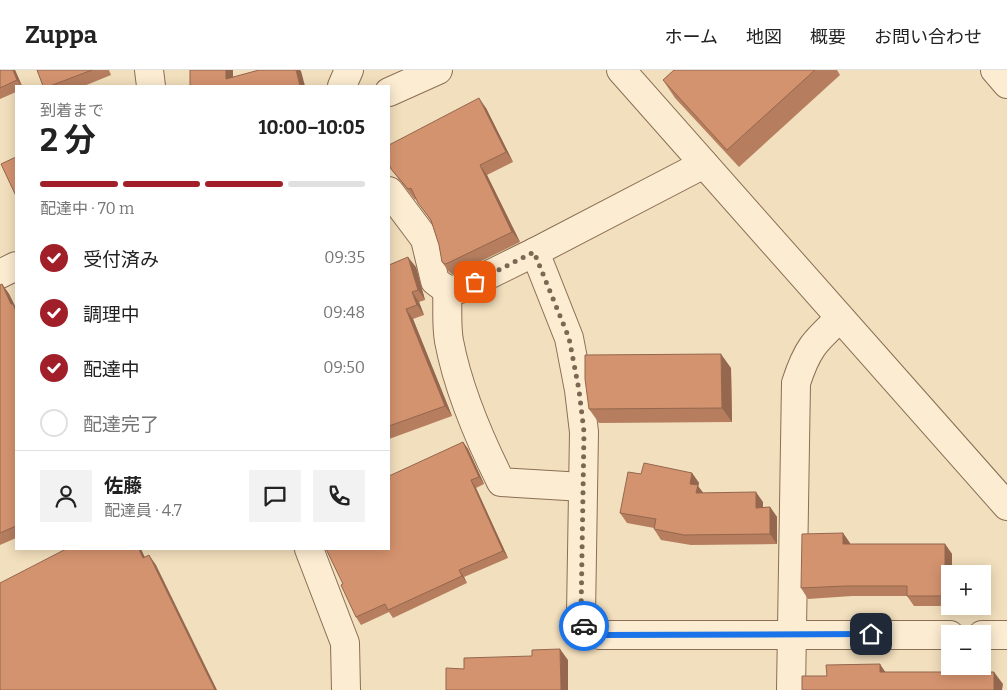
<!DOCTYPE html>
<html lang="ja">
<head>
<meta charset="utf-8">
<style>
	body { margin:0; font-family:Bitter,"Noto Sans JP",serif; background:#f2f2f2; color:#222; height:100vh; display:flex; flex-direction:column; font-size:19px; white-space:nowrap }
	* { box-sizing:border-box; margin:0 }
	p { font-size:16px; color:#767676 }
	.icon { flex:none; width:28px; height:28px; fill:none; stroke:currentColor; stroke-width:2; stroke-linecap:round; stroke-linejoin:round }
	.map { position:relative; flex:1; overflow:hidden }
	.panel { position:absolute; left:15px; top:15px; width:375px; height:465px; display:flex; flex-direction:column; background:#fff; border-radius:0px; box-shadow:0 2px 12px #0003 }
	.panel>* { flex:none }
	.tools { position:absolute; left:941px; top:495px; display:grid; gap:10px }
	.tools a { display:grid; place-items:center; width:50px; height:50px; border-radius:0px; background:#fff; box-shadow:0 2px 12px #0003; font-size:25px }
	.pin { position:absolute; display:grid; place-items:center; width:42px; height:42px; color:#fff; margin:-21px; border-radius:10px; box-shadow:0 2px 8px #0006 }
	.courier { position:absolute; display:grid; place-items:center; width:50px; height:50px; margin:-25px; border:4px solid #1a73e8; border-radius:50%; background:#fff; color:#222; box-shadow:0 1px 6px #0007 }
	.summary em { font-style:normal; font-weight:700 }
	.summary div { display:flex; flex-direction:column-reverse }
	.summary { display:flex; align-items:center; justify-content:space-between; height:85px; padding:0 25px }
	h1 { font-size:32px; font-weight:700; line-height:38px }
	.bar { display:grid; grid-template-columns:repeat(4,1fr); gap:8px 5px; align-content:center; height:60px; padding:0 25px }
	.bar i { height:6px; border-radius:4px; background:#e0e0e0 }
	.bar .current { background:#a01f28 }
	.bar p { grid-column:span 4 }
	.line { display:flex; align-items:center; gap:12px; padding:0 25px; border-top:1px solid #e0e0e0 }
	.line div { flex:1 }
	.round { display:grid; place-items:center; flex:none; width:52px; height:52px; border-radius:0px; background:#f2f2f2 }
	ol { padding:0 25px; list-style:none }
	li { display:flex; align-items:center; gap:15px; height:55px }
	li p { margin-inline-start:auto }
	li .icon { padding:5px; border-radius:50%; background:#a01f28; color:#fff; stroke-width:4 }
	li:last-child { color:#767676 }
	li i { width:28px; height:28px; border:2px solid #e0e0e0; border-radius:50% }
	header { display:flex; align-items:center; gap:30px; box-sizing:border-box; height:70px; padding:0 25px; background:#fff; border-bottom:1px solid #e0e0e0 }
	header strong { font-size:24px }
	nav { display:flex; gap:28px; margin-inline-start:auto; font-size:18px }
	.map>svg:first-child { display:block }
</style>
</head>
<body>
<header>
<strong>Zuppa</strong>
<nav><a>ホーム</a><a>地図</a><a>概要</a><a>お問い合わせ</a></nav>
</header>
<div class="map">
<svg width="1007" height="620" viewBox="0 0 1007 620">
	<rect width="100%" height="100%" fill="#f2dfbd"/>
	<g fill="none" stroke-linecap="round" stroke-linejoin="round">
		<!-- minor casing -->
		<g stroke="#8b6e55" stroke-width="30">
			<g id="minor">
				<polyline points="149,0 151,16"/>
				<polyline points="621,0 1007,436"/>
				<polyline points="342,16 349,0"/>
				<polyline points="389,22 438,0"/>
				<polyline points="389,121 425,169 435,211 447,220 460,219 535,182 704,94"/>
				<path d="M535,182L569,268L579,320L584,362L581,544C584,556 587,560 599,565H950"/>
				<polyline points="0,204 16,196"/>
				<path d="M447,220C448,237 446,254 449,271C458,319 479,368 501,412L583,417"/>
				<polyline points="309,479 345,573 346,620"/>
				<polyline points="982,565 1007,565"/>
				<path d="M791,620L796,313C807,279 814,272 840,248"/>
			</g>
		</g>
		<!-- tertiary casing -->
		<g stroke="#8b6e55" stroke-width="30">
			<polyline id="tertiary" points="995,0 1007,14"/>
		</g>
		<!-- minor -->
		<use href="#minor" stroke="#fcecd1" stroke-width="28"/>
		<!-- tertiary -->
		<use href="#tertiary" stroke="#fcecd1" stroke-width="28"/>
	</g>
	<!-- wall -->
	<g fill="#b67e5f">
		<polygon points="0,0 15,0 22,16 16,16 16,22 0,29"/>
		<polygon points="37,0 109,0 111,5 84,16 43,16"/>
		<polygon points="674,0 837,0 840,5 739,97 675,28 663,10"/>
		<polygon points="486,38 513,92 487,105 520,172 455,204 452,204 449,202 442,192 439,175 431,151 416,129 415,130 391,99"/>
		<polygon points="389,195 416,197 425,230 419,232 424,245 413,249 452,346 389,369"/>
		<polygon points="2,214 9,224 16,238 16,468 0,475 0,215"/>
		<polygon points="731,298 732,352 599,353 589,339"/>
		<polygon points="463,372 468,379 484,414 476,418 508,488 464,507 467,513 393,548 389,542 361,555 356,547 343,514"/>
		<polygon points="692,403 699,413 698,416 703,423 763,432 763,437 770,437 777,447 777,474 691,475 661,470 654,459 654,458 627,453 620,443 641,404"/>
		<polygon points="843,463 850,474 945,474 952,484 952,504 950,504 950,536 914,536 907,526 852,526 808,529 801,518"/>
	</g>
	<!-- shaded-wall -->
	<g fill="#94674e">
		<polygon points="13,0 15,0 22,16 17,10"/>
		<polygon points="226,0 233,0 233,16 226,9"/>
		<polygon points="296,0 300,0 301,1 305,16 300,16"/>
		<polygon points="479,28 486,38 513,92 506,82"/>
		<polygon points="480,95 487,105 520,172 512,162"/>
		<polygon points="408,187 416,197 425,230 418,220"/>
		<polygon points="2,214 9,224 16,238 16,242 11,234"/>
		<polygon points="412,222 419,232 424,245 417,235"/>
		<polygon points="406,239 413,249 452,346 445,336"/>
		<polygon points="721,284 731,298 732,352 722,338"/>
		<polygon points="463,372 468,379 484,414 479,407"/>
		<polygon points="692,403 699,413 698,416 705,425 704,433 690,414"/>
		<polygon points="471,410 476,418 508,488 503,481"/>
		<polygon points="756,422 763,432 763,448 756,438"/>
		<polygon points="770,437 777,447 777,474 770,464"/>
		<polygon points="843,463 850,473 851,484 843,474"/>
		<polygon points="945,474 952,484 952,504 950,504 950,533 945,526"/>
		<polygon points="139,479 141,479 150,498 143,488"/>
		<polygon points="149,485 156,495 217,620 215,620"/>
		<polygon points="459,500 464,507 467,513 462,506"/>
		<polygon points="560,579 568,590 568,620 561,620"/>
		<polygon points="880,594 888,606 880,602"/>
		<polygon points="994,602 1003,614 1002,620 994,620"/>
	</g>
	<!-- building -->
	<g fill="#d4936f" stroke="#94674e">
		<polygon points="0,0 13,0 17,10 0,18"/>
		<polygon points="37,0 92,0 50,16 43,16"/>
		<polygon points="190,0 226,0 226,9 259,0 296,0 300,16 190,16"/>
		<polygon points="674,0 815,0 727,80 663,10"/>
		<polygon points="479,28 506,82 480,95 512,162 448,193 445,194 442,192 439,175 431,150 418,133 411,118 408,119 391,99 389,94 389,75"/>
		<polygon points="16,87 16,126 1,94"/>
		<polygon points="408,187 418,220 412,222 417,235 406,239 445,336 389,356 389,195"/>
		<polygon points="2,214 11,234 13,234 16,241 16,456 0,463 0,215"/>
		<polygon points="721,284 722,338 589,339 585,309 585,285"/>
		<polygon points="463,372 479,407 471,410 503,481 459,500 462,506 388,540 385,534 356,547 341,515 343,514 326,479 389,479 389,406"/>
		<polygon points="644,393 692,403 690,414 698,415 696,423 756,422 756,438 770,437 770,464 684,465 654,459 656,449 620,443 628,402 641,404"/>
		<polygon points="843,463 843,474 945,474 945,526 907,526 907,516 845,516 801,518 802,464"/>
		<polygon points="66,479 139,479 143,488 149,485 215,620 0,620 0,513"/>
		<polygon points="560,579 561,620 446,620 446,598 464,599 464,588 532,586 532,580"/>
		<polygon points="880,594 880,602 994,602 994,620 802,620 802,606 827,606 826,595"/>
	</g>
	<g fill="none" stroke-linecap="round" stroke-linejoin="round">
		<!-- done -->
		<polyline stroke="#7a6854" stroke-width="5" stroke-dasharray="0 9" points="475,212 534,182 569,268 579,320 584,362 581,544 584,556"/>
		<!-- route -->
		<polyline stroke="#1a73e8" stroke-width="6" points="584,556 588,561 599,565 871,564"/>
	</g>
</svg>
<div class="tools">
<a>+</a>
<a>−</a>
</div>
<div class="pin" style="left:475px;top:212px;background:#ea580c"><svg class="icon" aria-label="bag" viewBox="0 0 24 24"><path d="M5 8h14l-1 12H6zM9 8a3 3 0 0 1 6 0"/></svg></div>
<div class="pin" style="left:871px;top:564px;background:#1f2937"><svg class="icon" aria-label="home" viewBox="0 0 24 24"><path d="M3 11l9-7 9 7M6 9v11h12V9"/></svg></div>
<div class="courier" style="left:584px;top:556px"><svg class="icon" aria-label="car" viewBox="0 0 24 24"><path d="M5 17H2v-5l4-1 3-4h7l3 4 3 1v5h-3M9 17h6M6 11h13"/><circle cx="7" cy="17" r="2"/><circle cx="17" cy="17" r="2"/></svg></div>
<section class="panel">
<div class="summary"><div><h1>2 分</h1><p>到着まで</p></div><em>10:00–10:05</em></div>
<div class="bar"><i class="current"></i><i class="current"></i><i class="current"></i><i></i><p>配達中 · 70 m</p></div>
<ol>
<li><svg class="icon" aria-label="check" viewBox="0 0 24 24"><path d="M5 12l5 5 9-10"/></svg>受付済み<p>09:35</p></li>
<li><svg class="icon" aria-label="check" viewBox="0 0 24 24"><path d="M5 12l5 5 9-10"/></svg>調理中<p>09:48</p></li>
<li><svg class="icon" aria-label="check" viewBox="0 0 24 24"><path d="M5 12l5 5 9-10"/></svg>配達中<p>09:50</p></li>
<li><i></i>配達完了</li>
</ol>
<div class="line" style="height:90px"><a class="round"><svg class="icon" aria-label="person" viewBox="0 0 24 24"><circle cx="12" cy="8" r="4"/><path d="M4 21q1-7 8-7t8 7"/></svg></a><div><b>佐藤</b><p>配達員 · 4.7</p></div><a class="round"><svg class="icon" aria-label="chat" viewBox="0 0 24 24"><path d="M4 5h16v11H9l-5 4z"/></svg></a><a class="round"><svg class="icon" aria-label="phone" viewBox="0 0 24 24"><path d="M5 4h4l2 5-3 2q2 4 5 5l2-3 5 2v4C11 20 4 13 5 4z"/></svg></a></div>
</section>
</div>
</body>
</html>
